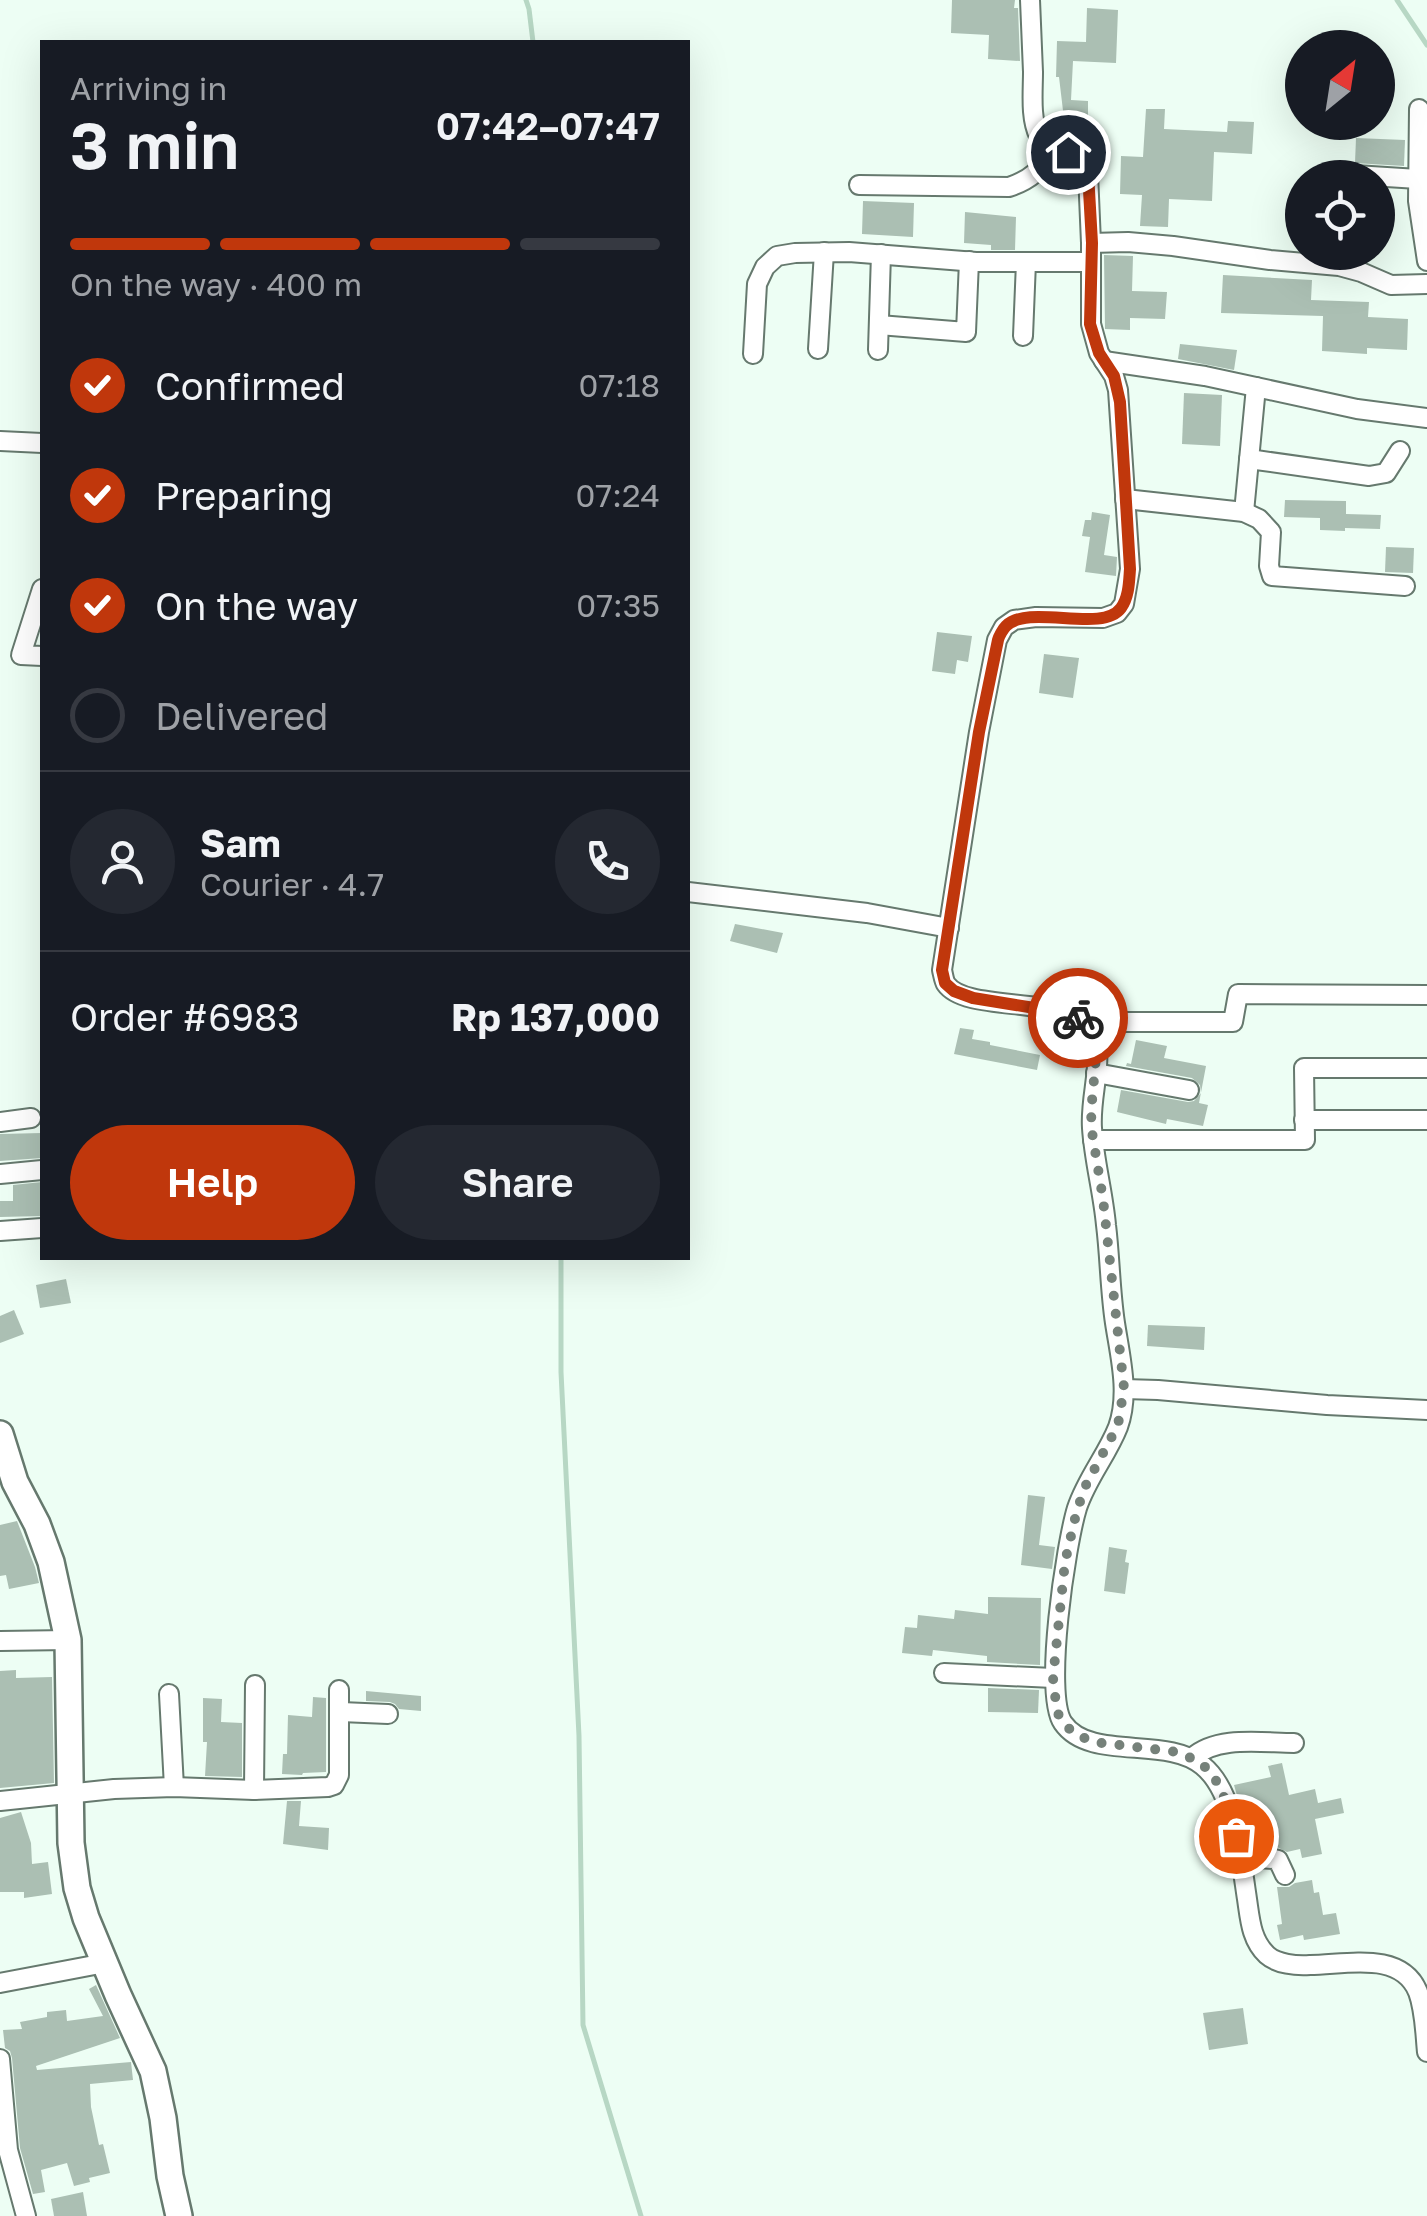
<!DOCTYPE html>
<html lang="en">
<head>
<meta charset="utf-8">
<style>
	body { margin:0; font-family:"Golos Text",sans-serif; background:#242831; color:#f1f3f6; height:100vh; display:flex; flex-direction:column; font-size:38px; white-space:nowrap }
	* { box-sizing:border-box; margin:0 }
	p { font-size:32px; color:#9ea1a6 }
	.icon { flex:none; width:55px; height:55px; fill:none; stroke:currentColor; stroke-width:2; stroke-linecap:round; stroke-linejoin:round }
	.map { position:relative; flex:1; overflow:hidden }
	.details { position:absolute; left:40px; top:40px; width:650px; height:1220px; display:flex; flex-direction:column; background:#171b24; border-radius:0px; box-shadow:0 10px 40px #0002 }
	.details>* { flex:none }
	.needle { width:65px; rotate:30deg }
	.fabs { position:absolute; left:1285px; top:30px; display:grid; gap:20px }
	.fabs a { display:grid; place-items:center; width:110px; height:110px; border-radius:50%; background:#171b24; box-shadow:0 10px 40px #0002; font-size:50px }
	.pin { position:absolute; display:grid; place-items:center; width:85px; height:85px; color:#fff; margin:-42px; border:5px solid #fff; border-radius:50%; box-shadow:0 2px 10px #0007 }
	.courier { position:absolute; display:grid; place-items:center; width:100px; height:100px; margin:-50px; border:8px solid #c0370c; border-radius:50%; background:#fff; color:#222; box-shadow:0 2px 12px #0007 }
	.summary em { font-style:normal; font-weight:600 }
	.summary div { display:flex; flex-direction:column-reverse }
	.summary { display:flex; align-items:center; justify-content:space-between; height:170px; padding:0 30px }
	h1 { font-size:65px; font-weight:600; line-height:75px }
	.bar { display:grid; grid-template-columns:repeat(4,1fr); gap:15px 10px; align-content:center; height:120px; padding:0 30px }
	.bar i { height:12px; border-radius:8px; background:#363941 }
	.bar .selected { background:#c0370c }
	.bar p { grid-column:span 4 }
	.line { display:flex; align-items:center; gap:25px; padding:0 30px; border-top:2px solid #363941 }
	.line div { flex:1 }
	.round { display:grid; place-items:center; flex:none; width:105px; height:105px; border-radius:52px; background:#242831 }
	ol { padding:0 30px; list-style:none }
	li { display:flex; align-items:center; gap:30px; height:110px }
	li p { margin-inline-start:auto }
	li .icon { padding:10px; border-radius:50%; background:#c0370c; color:#fff; stroke-width:4 }
	li:last-child { color:#9ea1a6 }
	li i { width:55px; height:55px; border:5px solid #363941; border-radius:50% }
	.action { display:flex; gap:20px; margin-top:auto; padding:20px 30px }
	.action a { flex:1; height:115px; border-radius:60px; background:#c0370c; color:#fff; font-size:40px; font-weight:600; line-height:115px; text-align:center }
	.action a+a { background:#242831; color:#f1f3f6 }
	.map>svg:first-child { display:block }
</style>
</head>
<body>
<div class="map">
<svg width="1427" height="2216" viewBox="0 0 1427 2216">
	<rect width="100%" height="100%" fill="#edfef4"/>
	<g fill="none" stroke-linecap="round" stroke-linejoin="round">
		<!-- stream -->
		<g stroke="#b7d7c4" stroke-width="5">
			<polyline points="526,0 529,9 533,42"/>
			<polyline points="1397,0 1427,45"/>
			<polyline points="561,1258 561,1372 579,1736 583,2025 641,2216"/>
		</g>
	</g>
	<!-- building -->
	<g fill="#abbfb3">
		<polygon points="952,0 1015,0 1014,8 1018,8 1020,61 988,59 989,35 951,33"/>
		<polygon points="1087,8 1118,10 1116,63 1073,61 1071,100 1088,101 1088,116 1064,119 1059,77 1056,77 1057,41 1086,42"/>
		<polygon points="1146,109 1165,109 1164,129 1227,132 1228,121 1254,122 1252,154 1214,152 1212,201 1169,199 1168,227 1140,226 1142,195 1120,194 1121,156 1143,157"/>
		<polygon points="1356,138 1405,140 1404,166 1355,163"/>
		<polygon points="863,201 914,203 913,237 862,234"/>
		<polygon points="965,212 1016,217 1015,250 991,250 991,245 964,243"/>
		<polygon points="1104,255 1133,256 1132,291 1167,292 1165,319 1130,318 1130,330 1105,329"/>
		<polygon points="1223,275 1312,280 1311,300 1369,302 1368,317 1408,319 1407,350 1367,348 1367,354 1322,351 1323,316 1221,313"/>
		<polygon points="1180,344 1237,350 1234,370 1178,359"/>
		<polygon points="1184,393 1222,395 1220,446 1182,444"/>
		<polygon points="1285,500 1346,501 1346,514 1381,515 1380,529 1345,528 1345,531 1320,530 1320,518 1284,517"/>
		<polygon points="1092,512 1110,515 1104,555 1117,557 1116,576 1085,572 1090,537 1082,536 1085,520 1091,520"/>
		<polygon points="1386,547 1414,548 1413,573 1385,572"/>
		<polygon points="937,632 972,636 968,662 957,660 955,674 932,671"/>
		<polygon points="1044,654 1079,658 1073,698 1039,693"/>
		<polygon points="735,924 783,933 777,953 730,941"/>
		<polygon points="960,1028 974,1030 972,1039 990,1042 990,1045 1040,1055 1037,1070 954,1054"/>
		<polygon points="1136,1040 1167,1046 1164,1058 1206,1066 1199,1103 1208,1105 1203,1126 1167,1119 1166,1124 1117,1112 1121,1090 1188,1102 1194,1101 1201,1093 1200,1085 1192,1078 1126,1066 1127,1063 1131,1064"/>
		<polygon points="42,1133 42,1158 0,1161 0,1134"/>
		<polygon points="42,1182 42,1216 0,1217 0,1201 13,1201 13,1185"/>
		<polygon points="66,1279 71,1303 40,1308 36,1285"/>
		<polygon points="14,1310 24,1334 0,1343 0,1316"/>
		<polygon points="1148,1325 1205,1327 1204,1350 1147,1346"/>
		<polygon points="1028,1495 1045,1497 1039,1545 1055,1547 1052,1569 1021,1565"/>
		<polygon points="17,1521 35,1567 39,1583 9,1589 6,1575 0,1576 0,1525"/>
		<polygon points="1109,1547 1127,1550 1125,1562 1129,1563 1125,1594 1104,1591"/>
		<polygon points="988,1597 1041,1598 1040,1665 987,1662 987,1656 933,1650 932,1656 902,1653 905,1627 917,1628 918,1615 954,1619 955,1610 988,1614"/>
		<polygon points="16,1670 16,1678 52,1677 54,1783 0,1788 0,1671"/>
		<polygon points="988,1688 1039,1690 1038,1713 988,1712"/>
		<polygon points="366,1691 421,1696 421,1711 399,1709 395,1704 390,1702 366,1701"/>
		<polygon points="313,1697 326,1698 326,1772 303,1773 302,1775 282,1774 283,1754 287,1754 288,1715 312,1717"/>
		<polygon points="203,1698 222,1699 221,1722 242,1723 242,1777 205,1776 207,1742 203,1742"/>
		<polygon points="1282,1763 1289,1795 1315,1789 1318,1803 1341,1798 1344,1813 1315,1819 1322,1854 1302,1858 1300,1849 1287,1852 1277,1847 1251,1845 1234,1785 1271,1777 1268,1766"/>
		<polygon points="287,1801 301,1801 299,1826 329,1828 328,1850 283,1844"/>
		<polygon points="21,1812 31,1843 32,1864 48,1862 52,1894 24,1898 24,1892 0,1892 0,1818"/>
		<polygon points="1312,1880 1314,1893 1319,1892 1323,1915 1336,1913 1340,1934 1304,1940 1303,1935 1280,1940 1277,1925 1282,1924 1277,1887 1289,1887 1295,1883"/>
		<polygon points="96,1985 120,2038 36,2066 37,2070 131,2062 133,2080 90,2084 91,2107 99,2145 103,2144 110,2173 89,2178 90,2182 74,2186 67,2163 41,2170 45,2192 33,2194 20,2148 12,2058 10,2051 5,2048 3,2030 22,2029 20,2022 47,2017 47,2012 66,2010 67,2021 103,2016 89,1989"/>
		<polygon points="1243,2008 1248,2044 1209,2050 1203,2013"/>
		<polygon points="83,2192 87,2216 54,2216 51,2199"/>
	</g>
	<g fill="none" stroke-linecap="round" stroke-linejoin="round">
		<!-- street casing -->
		<g stroke="#66796e" stroke-width="22">
			<g id="street">
				<path d="M1030,0C1031,24 1032,48 1033,72C1033,92 1030,118 1039,136C1051,157 1077,146 1088,173L1091,243V324L1099,353L1114,376L1118,390L1130,569L1124,604L1117,613L1103,618L1036,617L1014,620L1004,627L997,640L979,732L942,970C943,974 944,981 946,984C969,1017 1091,989 1097,1045C1100,1073 1090,1100 1092,1128C1094,1160 1103,1192 1106,1225C1110,1257 1110,1290 1115,1323C1120,1356 1130,1394 1118,1427C1107,1455 1087,1478 1077,1508C1066,1544 1043,1694 1063,1723C1090,1762 1167,1735 1203,1766C1235,1792 1241,1860 1247,1899C1250,1919 1251,1940 1267,1955C1277,1964 1296,1966 1310,1965C1345,1965 1401,1950 1418,1992C1425,2011 1425,2032 1427,2052"/>
				<polyline points="1419,109 1418,201 1427,261"/>
				<polyline points="1355,175 1418,179"/>
				<path d="M859,185L1009,187C1031,180 1042,168 1056,150"/>
				<polyline points="1091,243 1128,242 1173,246 1270,260 1339,266 1361,272 1391,285 1427,284"/>
				<polyline points="879,325 966,332 969,261"/>
				<polyline points="1023,336 1026,262"/>
				<polyline points="818,349 824,252"/>
				<polyline points="878,350 881,254"/>
				<polyline points="753,354 757,284 765,267 777,256 795,253 849,252 976,262 1091,262"/>
				<polyline points="1104,361 1205,376 1357,409 1427,418"/>
				<polyline points="0,441 42,443"/>
				<polyline points="1249,459 1369,476 1386,473 1400,451"/>
				<polyline points="1125,499 1244,512 1259,519 1271,532 1269,566 1272,576 1405,586"/>
				<polyline points="1244,512 1256,387"/>
				<polyline points="42,589 21,655 42,656"/>
				<polyline points="688,892 867,913 949,928"/>
				<polyline points="1087,1022 1233,1022 1238,994 1427,995"/>
				<polyline points="1096,1073 1189,1090"/>
				<polyline points="1304,1120 1427,1120"/>
				<polyline points="0,1122 31,1118"/>
				<polyline points="1093,1140 1305,1140 1304,1068 1427,1068"/>
				<polyline points="0,1174 42,1170"/>
				<polyline points="0,1231 42,1228"/>
				<polyline points="1124,1389 1158,1390 1327,1405 1427,1410"/>
				<polyline points="0,1641 68,1640"/>
				<polyline points="944,1673 1053,1678"/>
				<polyline points="169,1694 174,1787"/>
				<polyline points="341,1712 388,1714"/>
				<path d="M1192,1758C1217,1735 1263,1743 1294,1743"/>
				<polyline points="254,1790 255,1685"/>
				<polyline points="0,1801 114,1789 174,1787 254,1790 328,1787 334,1785 339,1775 339,1690"/>
				<polyline points="1241,1857 1274,1859 1278,1860 1285,1875"/>
				<polyline points="0,1983 105,1963"/>
				<polyline points="0,2059 8,2150 26,2216"/>
			</g>
		</g>
		<!-- secondary casing -->
		<g stroke="#66796e" stroke-width="30">
			<polyline id="secondary" points="0,1434 15,1482 37,1524 51,1562 68,1640 71,1843 77,1888 86,1918 118,1995 153,2071 163,2118 170,2176 179,2216"/>
		</g>
		<!-- street -->
		<use href="#street" stroke="#fff" stroke-width="18"/>
		<!-- secondary -->
		<use href="#secondary" stroke="#fff" stroke-width="25"/>
	</g>
	<g fill="none" stroke-linecap="round" stroke-linejoin="round">
		<!-- done -->
		<polyline stroke="#76817a" stroke-width="10" stroke-dasharray="0 18" points="1078,1018 1087,1022 1094,1032 1097,1046 1091,1112 1092,1132 1103,1199 1124,1388 1118,1425 1086,1485 1077,1510 1065,1562 1053,1678 1057,1712 1064,1724 1075,1734 1094,1742 1177,1752 1200,1762 1212,1774 1222,1791 1236,1836"/>
		<!-- route -->
		<path stroke="#c0370c" stroke-width="12" d="M1068,152L1084,163L1088,173L1092,243L1090,324L1099,353L1114,376L1120,402L1130,569C1129,582 1129,597 1121,608C1102,634 1029,603 1006,626C1003,629 999,636 998,640L979,732L942,970L945,983L954,991L973,998L1047,1010L1078,1018"/>
	</g>
</svg>
<div class="fabs">
<a><svg class="needle" viewBox="-14 -14 28 28"><path d="M0-13l5 13h-10z" fill="#e53935"/><path d="M0 13l5-13h-10z" fill="#9ea1a6"/></svg></a>
<a><svg class="icon" aria-label="locate" viewBox="0 0 24 24"><circle cx="12" cy="12" r="6"/><path d="M12 2v4M12 18v4M2 12h4M18 12h4"/></svg></a>
</div>
<div class="pin" style="left:1236px;top:1836px;background:#ea580c"><svg class="icon" aria-label="bag" viewBox="0 0 24 24"><path d="M5 8h14l-1 12H6zM9 8a3 3 0 0 1 6 0"/></svg></div>
<div class="pin" style="left:1068px;top:152px;background:#1f2937"><svg class="icon" aria-label="home" viewBox="0 0 24 24"><path d="M3 11l9-7 9 7M6 9v11h12V9"/></svg></div>
<div class="courier" style="left:1078px;top:1018px"><svg class="icon" aria-label="bike" viewBox="0 0 24 24"><circle cx="6" cy="16" r="4"/><circle cx="18" cy="16" r="4"/><path d="M6 16l4-8h5l3 8M10 8l3 8H6M13 5h3"/></svg></div>
<section class="details">
<div class="summary"><div><h1>3 min</h1><p>Arriving in</p></div><em>07:42–07:47</em></div>
<div class="bar"><i class="selected"></i><i class="selected"></i><i class="selected"></i><i></i><p>On the way · 400 m</p></div>
<ol>
<li><svg class="icon" aria-label="check" viewBox="0 0 24 24"><path d="M5 12l5 5 9-10"/></svg>Confirmed<p>07:18</p></li>
<li><svg class="icon" aria-label="check" viewBox="0 0 24 24"><path d="M5 12l5 5 9-10"/></svg>Preparing<p>07:24</p></li>
<li><svg class="icon" aria-label="check" viewBox="0 0 24 24"><path d="M5 12l5 5 9-10"/></svg>On the way<p>07:35</p></li>
<li><i></i>Delivered</li>
</ol>
<div class="line" style="height:180px"><a class="round"><svg class="icon" aria-label="person" viewBox="0 0 24 24"><circle cx="12" cy="8" r="4"/><path d="M4 21q1-7 8-7t8 7"/></svg></a><div><b>Sam</b><p>Courier · 4.7</p></div><a class="round"><svg class="icon" aria-label="phone" viewBox="0 0 24 24"><path d="M5 4h4l2 5-3 2q2 4 5 5l2-3 5 2v4C11 20 4 13 5 4z"/></svg></a></div>
<div class="line" style="height:130px"><div>Order #6983</div><b>Rp 137,000</b></div>
<div class="action"><a>Help</a><a>Share</a></div>
</section>
</div>
</body>
</html>
